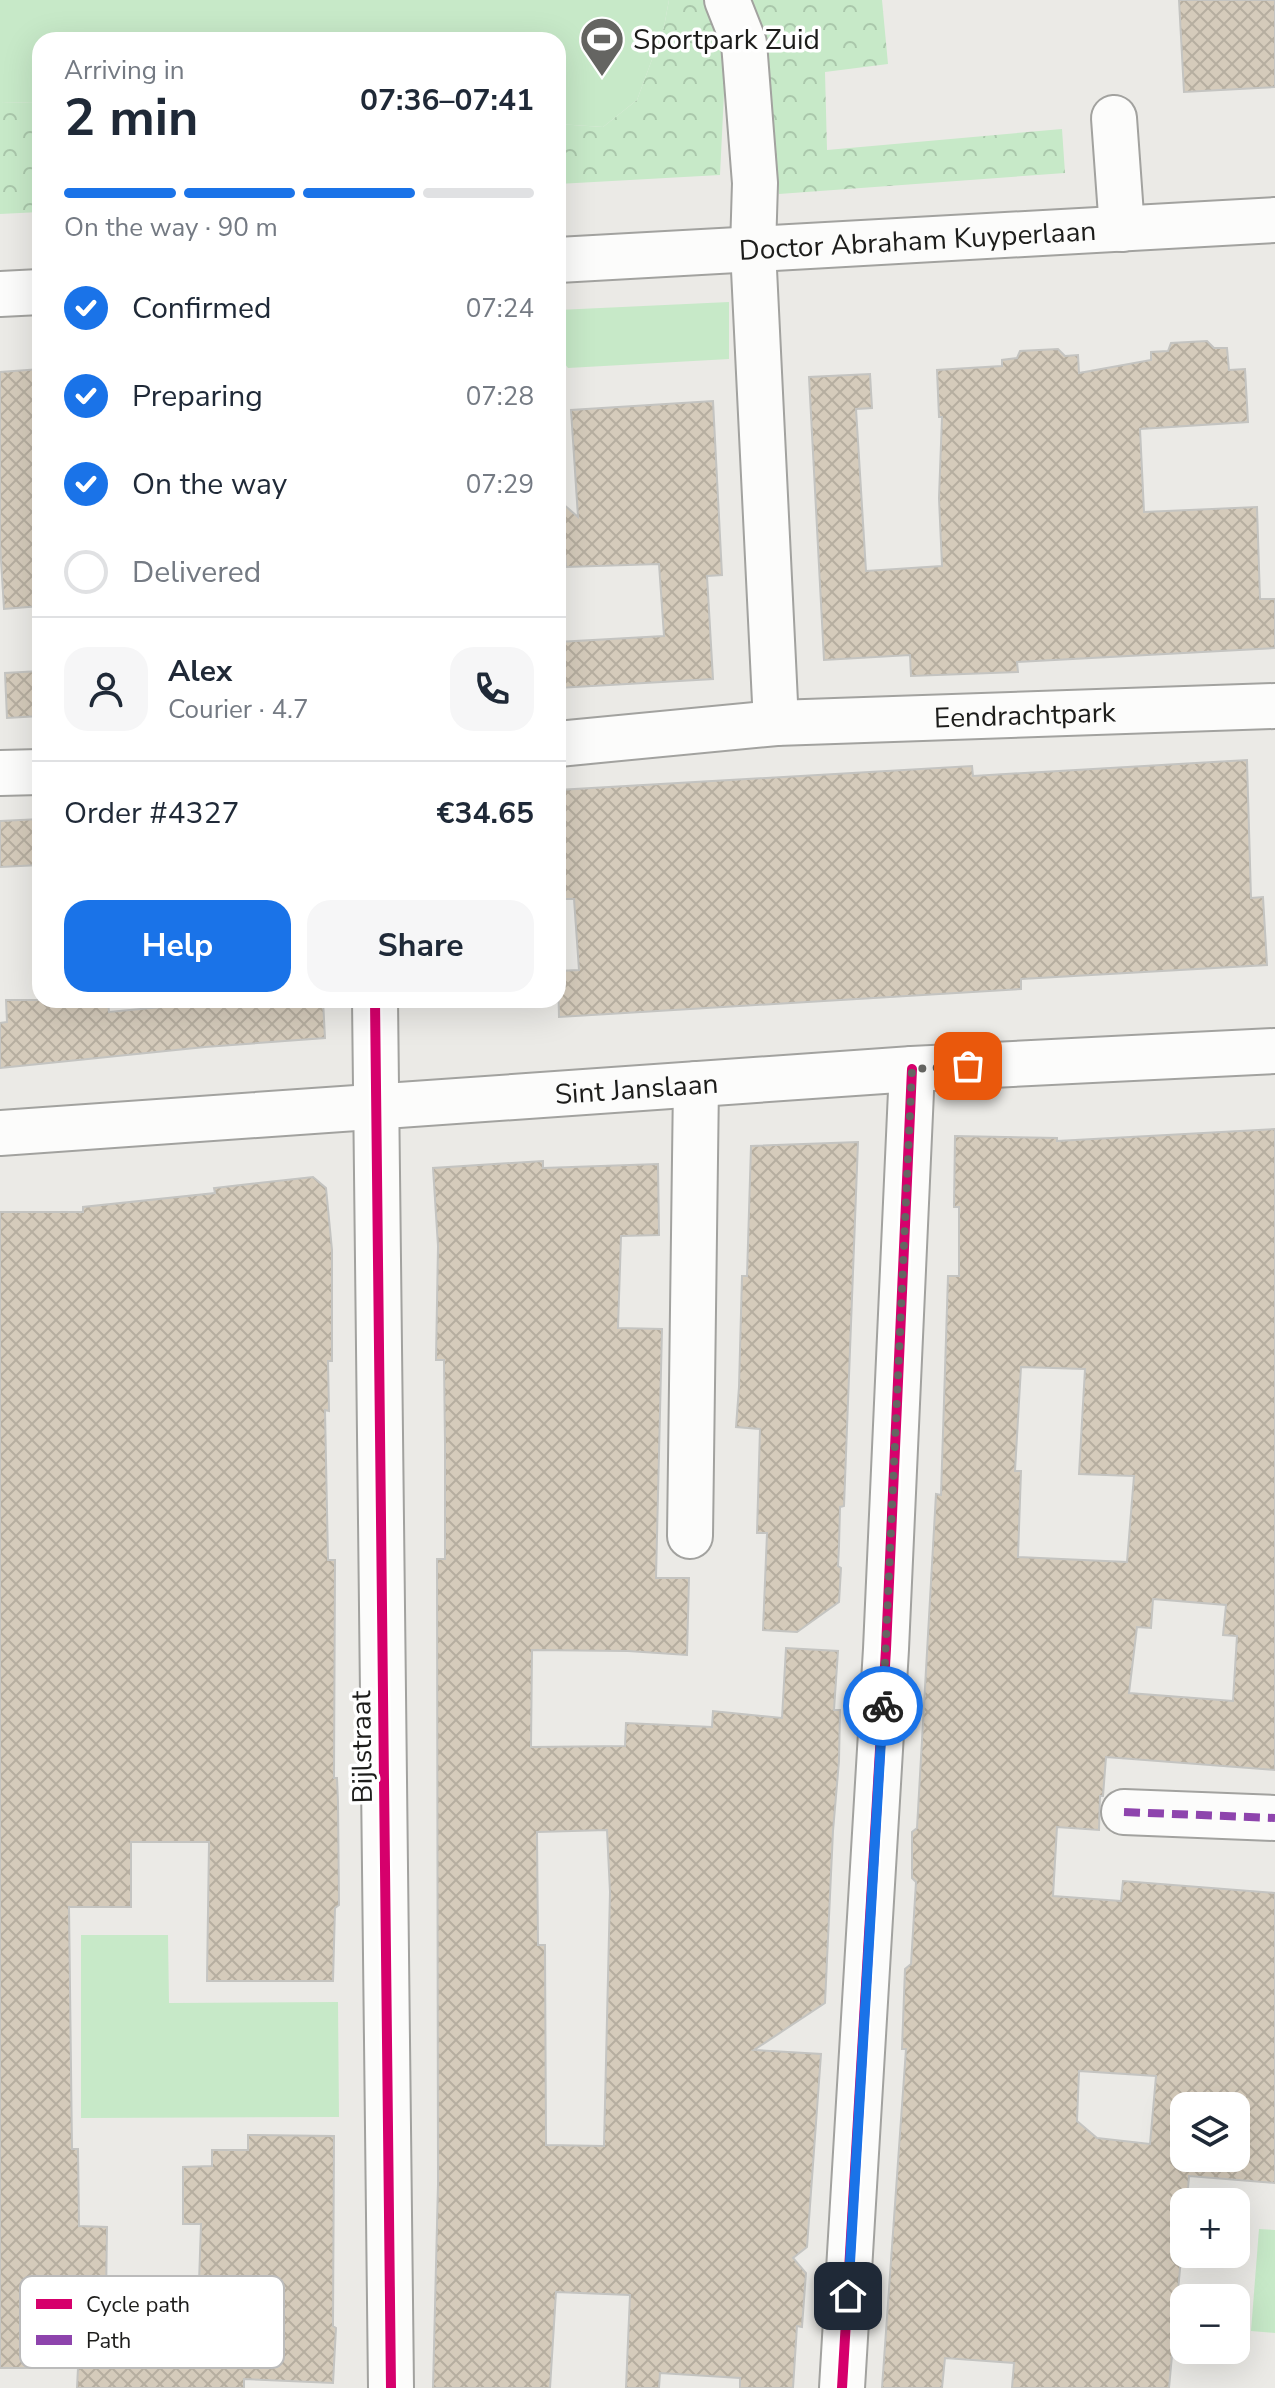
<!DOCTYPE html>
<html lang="en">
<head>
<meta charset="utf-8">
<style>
	body { margin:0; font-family:"Nunito Sans",sans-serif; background:#f6f6f7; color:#1f2937; height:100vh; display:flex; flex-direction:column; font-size:30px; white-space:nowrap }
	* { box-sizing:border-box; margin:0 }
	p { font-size:26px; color:#747a83 }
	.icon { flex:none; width:44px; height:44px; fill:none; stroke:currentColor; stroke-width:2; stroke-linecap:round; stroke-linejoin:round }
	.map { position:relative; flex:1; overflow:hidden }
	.sheet { position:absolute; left:32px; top:32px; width:534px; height:976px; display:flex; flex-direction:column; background:#fff; border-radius:24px; box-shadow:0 8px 32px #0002 }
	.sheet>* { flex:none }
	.fabs { position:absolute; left:1170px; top:2092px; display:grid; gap:16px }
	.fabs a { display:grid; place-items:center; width:80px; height:80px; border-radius:16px; background:#fff; box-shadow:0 8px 32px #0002; font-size:40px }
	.pin { position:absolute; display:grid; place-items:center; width:68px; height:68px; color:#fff; margin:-34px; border-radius:16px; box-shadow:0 4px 12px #0006 }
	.courier { position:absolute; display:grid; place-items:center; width:80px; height:80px; margin:-40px; border:6px solid #1a73e8; border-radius:50%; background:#fff; color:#222; box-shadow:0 2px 10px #0007 }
	.summary em { font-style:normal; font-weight:700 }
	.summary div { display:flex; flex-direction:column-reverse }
	.summary { display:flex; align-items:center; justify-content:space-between; height:136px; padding:0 32px }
	h1 { font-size:52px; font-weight:700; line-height:60px }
	.bar { display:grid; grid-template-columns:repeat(4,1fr); gap:12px 8px; align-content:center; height:96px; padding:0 32px }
	.bar i { height:10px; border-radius:6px; background:#e0e1e3 }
	.bar .current { background:#1a73e8 }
	.bar p { grid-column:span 4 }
	.line { display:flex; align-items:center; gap:20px; padding:0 32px; border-top:2px solid #e0e1e3 }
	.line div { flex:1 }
	.round { display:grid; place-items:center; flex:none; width:84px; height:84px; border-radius:24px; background:#f6f6f7 }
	ol { padding:0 32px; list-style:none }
	li { display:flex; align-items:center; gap:24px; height:88px }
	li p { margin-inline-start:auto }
	li .icon { padding:8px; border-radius:50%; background:#1a73e8; color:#fff; stroke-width:4 }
	li:last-child { color:#747a83 }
	li i { width:44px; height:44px; border:4px solid #e0e1e3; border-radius:50% }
	.button { display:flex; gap:16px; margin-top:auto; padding:16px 32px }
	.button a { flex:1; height:92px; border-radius:24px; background:#1a73e8; color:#fff; font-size:32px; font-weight:700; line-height:92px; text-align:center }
	.button a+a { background:#f6f6f7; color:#1f2937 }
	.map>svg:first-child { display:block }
</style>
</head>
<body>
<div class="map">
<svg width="1275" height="2388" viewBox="0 0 1275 2388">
	<defs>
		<pattern id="forest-crowns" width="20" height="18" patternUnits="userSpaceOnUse" patternTransform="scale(2)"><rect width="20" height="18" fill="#c7e9c8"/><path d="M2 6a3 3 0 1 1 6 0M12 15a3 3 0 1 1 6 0" fill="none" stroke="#aac7ab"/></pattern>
		<pattern id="building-cross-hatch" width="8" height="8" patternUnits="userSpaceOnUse" patternTransform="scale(2)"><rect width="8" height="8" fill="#d5cbbb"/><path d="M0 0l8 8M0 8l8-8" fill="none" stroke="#b6aea0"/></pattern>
	</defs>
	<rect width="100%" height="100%" fill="#ebeae6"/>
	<!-- forest -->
	<g fill="url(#forest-crowns)">
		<polygon points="669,0 705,0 712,11 726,52 720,175 558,184 558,124 603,127 637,100 664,27"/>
		<polygon points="745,0 882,0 888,64 825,72 827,150 1062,129 1065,173 779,194 763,39"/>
		<polygon points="0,102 40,103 40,212 0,214"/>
	</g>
	<!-- green -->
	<g fill="#c7e9c8">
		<polygon points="0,0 669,0 664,27 637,100 603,127 558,124 558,40 40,40 40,103 0,102"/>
		<polygon points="729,302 729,359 568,368 558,355 558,310"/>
		<polygon points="81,1935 168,1935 169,2003 338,2002 339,2117 81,2118"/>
		<polygon points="1259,2229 1275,2230 1275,2333 1251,2331"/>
	</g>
	<!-- building -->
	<g fill="url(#building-cross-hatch)" stroke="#c4c4c1" stroke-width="2" fill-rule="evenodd">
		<polygon points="1179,0 1275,0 1275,87 1184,92"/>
		<polygon points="1207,341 1214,348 1227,348 1229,370 1245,369 1248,422 1140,429 1144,512 1257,507 1260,599 1275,599 1275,648 1017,662 1018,672 911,676 910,655 824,660 809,377 870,374 872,408 856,409 866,571 942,566 939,498 942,417 939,417 937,370 1002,366 1002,360 1017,358 1020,351 1058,349 1065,356 1078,355 1079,373 1151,360 1151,352 1168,351 1171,343"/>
		<polygon points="40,369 40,606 4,609 0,544 0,372"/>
		<polygon points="713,401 722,575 707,576 713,679 558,688 558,642 664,636 659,564 566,567 562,503 578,517 571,410"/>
		<polygon points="40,671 40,716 7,718 5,673"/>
		<polygon points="1247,760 1251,898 1263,897 1267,965 1021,979 1021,989 559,1017 558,971 579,970 574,899 558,899 558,790 972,766 973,776"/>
		<polygon points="40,819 40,865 0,867 0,821"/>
		<polygon points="6,1000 108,1000 109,1012 193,1004 193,1000 323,1000 325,1038 205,1047 0,1068 0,1023 7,1022"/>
		<path d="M1275,1129V1770L1106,1757L1103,1796H1100L1099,1830L1057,1827L1053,1896L1121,1901L1123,1881L1275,1893V2183L1189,2176L1187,2202H1184V2226L1169,2388H1012L1014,2363L945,2358L942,2388H882L906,2049H902L905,1969L911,1964L916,1882L912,1878V1832L917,1828L936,1494L941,1495L948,1276H959V1207H954L955,1136L1057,1138V1141ZM1021,1367L1085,1369L1079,1474L1134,1476L1127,1562L1018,1557L1021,1471H1015ZM1153,1599L1226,1605L1223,1635L1237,1636L1233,1701L1129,1693L1137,1627L1151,1628ZM1079,2071L1156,2076L1150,2144L1097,2138L1077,2121ZM1184,2106H1236V2158H1184Z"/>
		<polygon points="858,1142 844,1506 840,1507 839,1546 838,1566 841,1568 839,1602 797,1632 763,1630 767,1533 757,1533 760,1429 736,1427 739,1387 742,1276 747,1276 751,1146"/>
		<path d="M543,1161V1168L658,1164L659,1235L621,1236L618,1328L662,1329L656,1578H689L687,1655L628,1651L532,1650L531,1747L625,1746L626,1723L712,1727L713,1711L782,1718L786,1648L838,1651L834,1710H840L839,1761L833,1831L825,2003L754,2050L821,2054L807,2247L793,2258L806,2273L802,2327L797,2326L793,2388H740V2378L660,2373L659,2388H626L630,2295L556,2292L550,2388H433L438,2184L437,1559H445V1445L444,1360H436L438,1246L433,1168ZM607,1830L610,1892L604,2146L546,2145L545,1945H538L537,1832Z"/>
		<polygon points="313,1177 326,1188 332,1250 332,1361 328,1361 329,1411 325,1410 328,1560 335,1560 334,1778 337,1778 338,1801 339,1905 335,1908 333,1981 207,1981 209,1842 131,1842 131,1907 69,1907 72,2149 78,2149 79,2226 107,2227 106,2300 119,2300 118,2343 205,2349 207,2283 199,2283 201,2224 183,2224 183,2167 212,2166 212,2150 248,2150 248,2135 334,2136 333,2326 336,2328 333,2383 244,2379 244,2388 77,2388 78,2368 0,2368 0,1212 83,1212 83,1207 215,1193 214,1188"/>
	</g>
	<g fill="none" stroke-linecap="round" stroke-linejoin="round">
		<!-- minor casing -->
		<g stroke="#a2a29f" stroke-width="48">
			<g id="minor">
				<polyline points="727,0 744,43 755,183 753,249 776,723"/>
				<polyline points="1114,118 1122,229"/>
				<path id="s1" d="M558,260L1275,220"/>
				<polyline points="0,294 40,292"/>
				<path id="s2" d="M558,744L776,723L1275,706"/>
				<polyline points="0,773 40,772"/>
				<polyline points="375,1000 391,2388"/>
				<path id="s3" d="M0,1133L912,1069L1275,1051"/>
				<polyline points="690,1536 696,1084"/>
				<polyline points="1124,1812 1275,1818"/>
				<polyline points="842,2388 886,1649 912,1069"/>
			</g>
		</g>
		<!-- minor -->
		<use href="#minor" stroke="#fcfcfb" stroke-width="44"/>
		<!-- quiet -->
		<polyline stroke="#8e44ad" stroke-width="8" stroke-dasharray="16 8" stroke-linecap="butt" points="1124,1812 1275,1818"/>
		<!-- cycleway casing -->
		<g stroke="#fff" stroke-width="15">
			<g id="cycleway">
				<polyline points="375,1000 391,2388"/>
				<polyline points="842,2388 886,1649 912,1069"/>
			</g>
		</g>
		<!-- cycleway -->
		<use href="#cycleway" stroke="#d6006c" stroke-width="10"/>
	</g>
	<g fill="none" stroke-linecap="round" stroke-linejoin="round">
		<!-- done -->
		<polyline stroke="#656562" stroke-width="8" stroke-dasharray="0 14.4" points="883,1706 912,1069 968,1066"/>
		<!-- route -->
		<polyline stroke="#1a73e8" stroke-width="10" points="848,2296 883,1706"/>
	</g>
	<!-- icons -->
	<defs>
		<g id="stadium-pin" transform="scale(2.3)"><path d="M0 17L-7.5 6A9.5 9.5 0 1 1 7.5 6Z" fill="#656562" stroke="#fff"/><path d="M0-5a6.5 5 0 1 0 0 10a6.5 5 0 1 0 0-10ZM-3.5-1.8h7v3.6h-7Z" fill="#fff"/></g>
	</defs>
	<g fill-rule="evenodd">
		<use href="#stadium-pin" x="602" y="39"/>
	</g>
	<g text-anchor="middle" stroke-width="7" stroke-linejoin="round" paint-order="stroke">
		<!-- poi labels -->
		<g font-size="28" fill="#1d1d1b" stroke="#fff" text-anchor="start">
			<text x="633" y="49">Sportpark Zuid</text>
		</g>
		<!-- street labels -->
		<g font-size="28" fill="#1d1d1b" stroke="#fff">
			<text dy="10" stroke="none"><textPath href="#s1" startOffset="360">Doctor Abraham Kuyperlaan</textPath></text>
			<text dy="10" stroke="none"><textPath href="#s2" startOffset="468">Eendrachtpark</textPath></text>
			<text dy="10" stroke="none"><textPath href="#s3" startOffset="638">Sint Janslaan</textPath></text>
			<text transform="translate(361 1747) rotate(-91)" y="10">Bijlstraat</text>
		</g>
	</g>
	<!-- legend -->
	<rect x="20" y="2276" width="264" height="92" rx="12" fill="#fff" stroke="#bbb" stroke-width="2"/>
	<rect x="36" y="2299" width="36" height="10" fill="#d6006c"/>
	<rect x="36" y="2335" width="36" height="10" fill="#8e44ad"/>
	<g font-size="22" fill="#1d1d1b">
		<text x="86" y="2312">Cycle path</text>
		<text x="86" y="2348">Path</text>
	</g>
</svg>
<div class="fabs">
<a><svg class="icon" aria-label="layers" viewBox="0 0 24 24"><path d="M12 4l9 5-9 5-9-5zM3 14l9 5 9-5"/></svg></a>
<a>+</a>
<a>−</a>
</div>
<div class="pin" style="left:968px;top:1066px;background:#ea580c"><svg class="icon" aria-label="bag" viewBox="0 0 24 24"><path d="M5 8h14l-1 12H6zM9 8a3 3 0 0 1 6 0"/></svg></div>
<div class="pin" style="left:848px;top:2296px;background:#1f2937"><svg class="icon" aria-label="home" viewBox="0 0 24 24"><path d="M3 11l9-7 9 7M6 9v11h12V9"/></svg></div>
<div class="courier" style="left:883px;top:1706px"><svg class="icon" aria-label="bike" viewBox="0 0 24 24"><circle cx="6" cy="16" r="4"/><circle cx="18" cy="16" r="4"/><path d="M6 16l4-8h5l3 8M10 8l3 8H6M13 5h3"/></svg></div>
<section class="sheet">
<div class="summary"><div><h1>2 min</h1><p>Arriving in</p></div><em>07:36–07:41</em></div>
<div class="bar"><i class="current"></i><i class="current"></i><i class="current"></i><i></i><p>On the way · 90 m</p></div>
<ol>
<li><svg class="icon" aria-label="check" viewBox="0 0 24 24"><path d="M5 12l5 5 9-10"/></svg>Confirmed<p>07:24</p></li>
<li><svg class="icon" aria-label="check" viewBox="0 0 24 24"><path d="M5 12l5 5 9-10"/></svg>Preparing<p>07:28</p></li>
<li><svg class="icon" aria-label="check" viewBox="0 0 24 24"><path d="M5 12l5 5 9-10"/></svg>On the way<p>07:29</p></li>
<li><i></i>Delivered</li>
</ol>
<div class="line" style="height:144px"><a class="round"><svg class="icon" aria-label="person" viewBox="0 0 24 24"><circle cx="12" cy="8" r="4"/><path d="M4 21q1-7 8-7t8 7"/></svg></a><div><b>Alex</b><p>Courier · 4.7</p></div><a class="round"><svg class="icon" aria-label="phone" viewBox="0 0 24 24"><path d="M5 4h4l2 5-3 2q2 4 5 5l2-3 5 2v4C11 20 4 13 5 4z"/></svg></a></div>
<div class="line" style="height:104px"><div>Order #4327</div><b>€34.65</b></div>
<div class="button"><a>Help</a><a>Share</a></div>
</section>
</div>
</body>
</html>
